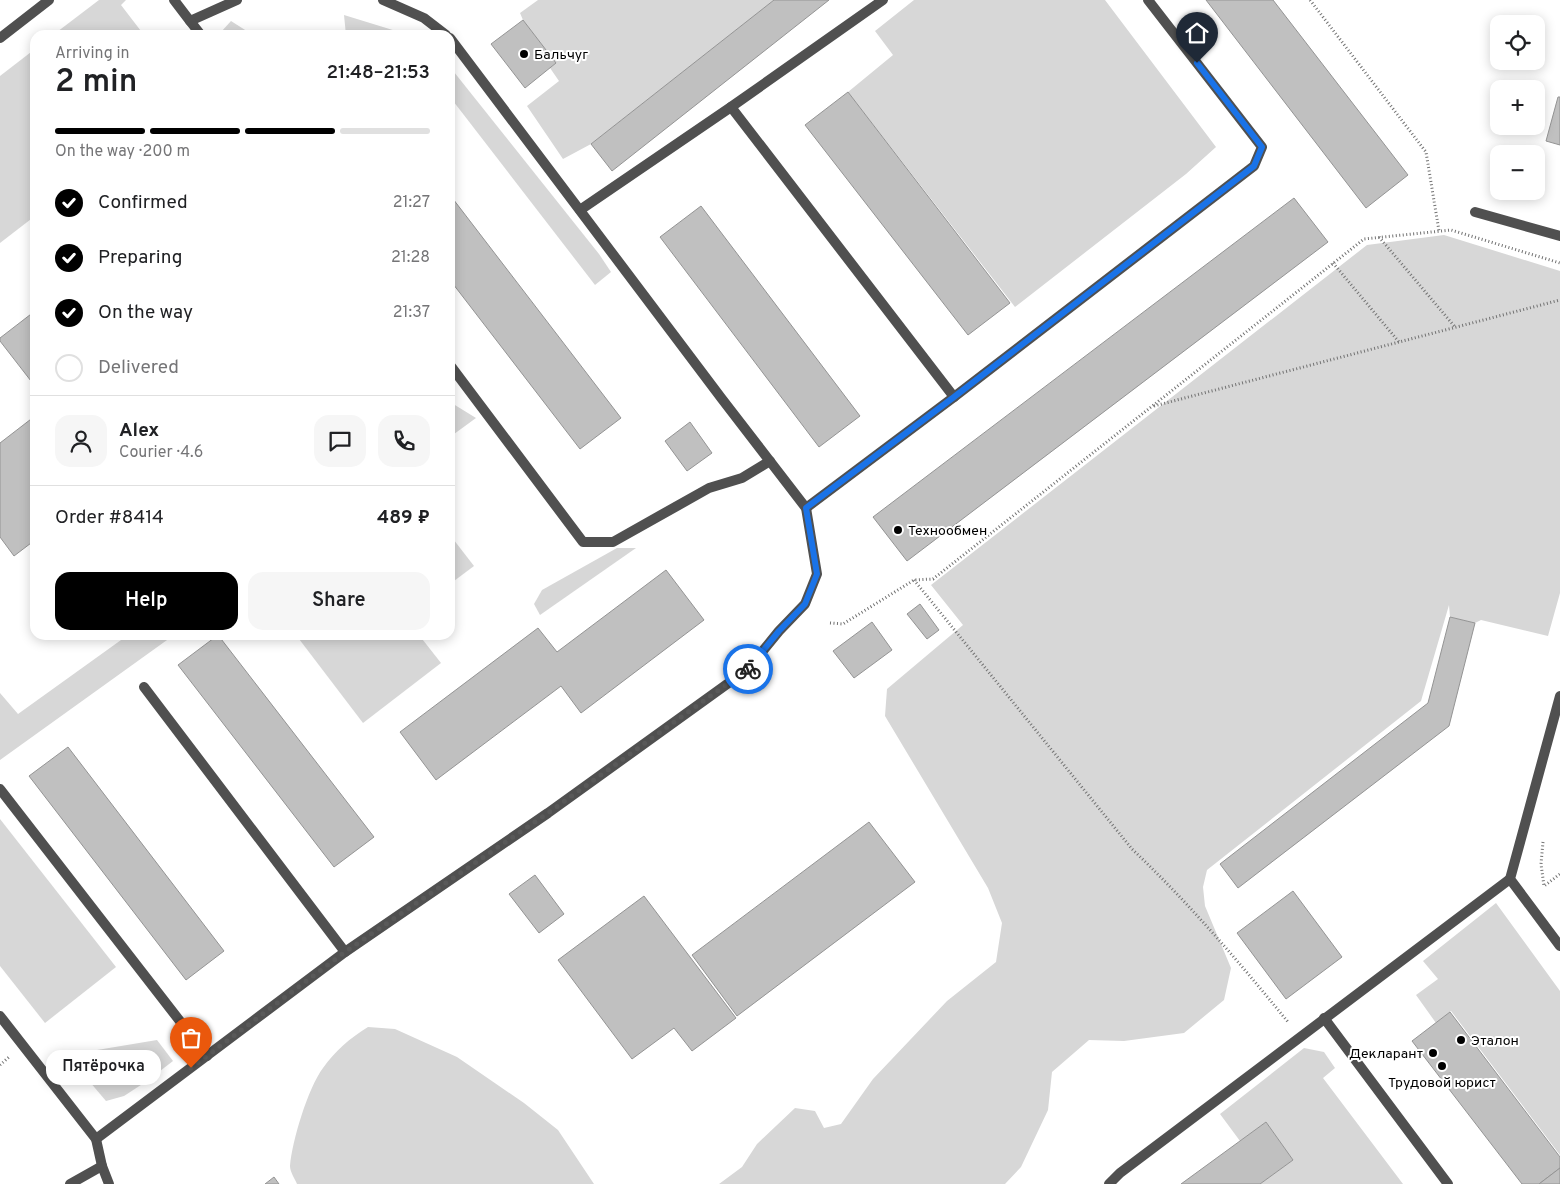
<!DOCTYPE html>
<html lang="en">
<head>
<meta charset="utf-8">
<style>
	body { margin:0; font-family:Overpass,sans-serif; background:#f6f6f6; color:#202124; height:100vh; display:flex; flex-direction:column; font-size:19px; white-space:nowrap }
	* { box-sizing:border-box; margin:0 }
	p { font-size:16px; color:#757577 }
	.icon { flex:none; width:28px; height:28px; fill:none; stroke:currentColor; stroke-width:2; stroke-linecap:round; stroke-linejoin:round }
	.map { position:relative; flex:1; overflow:hidden }
	.drawer { position:absolute; left:30px; top:30px; width:425px; height:610px; display:flex; flex-direction:column; background:#fff; border-radius:15px; box-shadow:0 2px 12px #0003 }
	.drawer>* { flex:none }
	.controls { position:absolute; left:1490px; top:15px; display:grid; gap:10px }
	.controls a { display:grid; place-items:center; width:55px; height:55px; border-radius:10px; background:#fff; box-shadow:0 2px 12px #0003; font-size:25px }
	.pin { position:absolute; display:grid; place-items:center; width:42px; height:42px; color:#fff; margin:-51px -21px; border-radius:50% 50% 50% 0; rotate:-45deg; box-shadow:0 0 5px #0007 }
	.pin .icon { rotate:45deg }
	.courier { position:absolute; display:grid; place-items:center; width:50px; height:50px; margin:-25px; border:4px solid #1a73e8; border-radius:50%; background:#fff; color:#222; box-shadow:0 1px 6px #0007 }
	.bubble { position:absolute; height:35px; border-radius:15px; background:#fff; box-shadow:0 2px 12px #0003; font-size:16px; font-weight:600; line-height:35px; text-align:center }
	.overview em { font-style:normal; font-weight:600 }
	.overview div { display:flex; flex-direction:column-reverse }
	.overview { display:flex; align-items:center; justify-content:space-between; height:85px; padding:0 25px }
	h1 { font-size:32px; font-weight:600; line-height:38px }
	.bar { display:grid; grid-template-columns:repeat(4,1fr); gap:8px 5px; align-content:center; height:60px; padding:0 25px }
	.bar i { height:6px; border-radius:4px; background:#e0e0e0 }
	.bar .active { background:#000 }
	.bar p { grid-column:span 4 }
	.line { display:flex; align-items:center; gap:12px; padding:0 25px; border-top:1px solid #e0e0e0 }
	.line div { flex:1 }
	.round { display:grid; place-items:center; flex:none; width:52px; height:52px; border-radius:15px; background:#f6f6f6 }
	ol { padding:0 25px; list-style:none }
	li { display:flex; align-items:center; gap:15px; height:55px }
	li p { margin-inline-start:auto }
	li .icon { padding:5px; border-radius:50%; background:#000; color:#fff; stroke-width:4 }
	li:last-child { color:#757577 }
	li i { width:28px; height:28px; border:2px solid #e0e0e0; border-radius:50% }
	.action { display:flex; gap:10px; margin-top:auto; padding:10px 25px }
	.action a { flex:1; height:58px; border-radius:15px; background:#000; color:#fff; font-size:20px; font-weight:600; line-height:58px; text-align:center }
	.action a+a { background:#f6f6f6; color:#202124 }
	.map>svg:first-child { display:block }
</style>
</head>
<body>
<div class="map">
<svg width="1560" height="1184" viewBox="0 0 1560 1184">
	<rect width="100%" height="100%" fill="#fff"/>
	<!-- green -->
	<g fill="#d7d7d7">
		<polygon points="99,0 126,0 121,5 144,35 53,35"/>
		<polygon points="538,0 774,0 591,144 563,159 527,106 559,81 550,68 556,63 523,20 520,13"/>
		<polygon points="914,0 1105,0 1216,147 1186,174 1015,307 848,92 893,55 875,31"/>
		<polygon points="344,15 409,35 346,35"/>
		<polygon points="231,21 253,35 221,35 221,32"/>
		<polygon points="35,49 35,216 0,243 0,76"/>
		<polygon points="450,67 599,254 611,272 595,285 450,97"/>
		<polygon points="1444,235 1560,271 1560,593 1548,636 1481,620 1475,623 1450,617 1449,605 1421,701 1207,870 1203,887 1205,906 1231,968 1224,1000 1184,1033 1124,1041 1089,1040 1052,1072 1048,1110 1021,1167 1005,1184 719,1184 742,1167 757,1144 795,1108 815,1111 824,1128 841,1124 873,1079 947,1001 996,962 1002,923 988,888 885,716 887,689 963,625 931,585 1367,245"/>
		<polygon points="450,402 476,418 450,437"/>
		<polygon points="450,535 474,566 450,584"/>
		<polygon points="617,548 636,548 540,615 534,604 542,590"/>
		<polygon points="128,635 174,635 0,760 0,693 18,714"/>
		<polygon points="296,635 419,635 441,663 363,723"/>
		<polygon points="0,819 116,967 45,1023 0,966"/>
		<polygon points="1496,903 1560,991 1560,1155 1451,1011 1436,1023 1416,995 1438,979 1423,961"/>
		<path d="M368,1027L395,1029L457,1057L524,1103L558,1130L594,1184H297C295,1179 290,1172 290,1166C292,1141 308,1088 323,1068C335,1051 350,1038 368,1027Z"/>
		<polygon points="157,1040 173,1061 147,1081 124,1096 106,1101 67,1055"/>
		<polygon points="1304,1048 1324,1052 1335,1068 1323,1078 1403,1184 1260,1184 1293,1160 1266,1122 1240,1141 1220,1114"/>
	</g>
	<!-- building -->
	<g fill="#c0c0c0" stroke="#949494">
		<polygon points="774,0 829,0 612,171 591,144"/>
		<polygon points="1206,0 1273,0 1408,175 1366,208"/>
		<polygon points="523,20 556,63 525,88 491,44"/>
		<polygon points="848,92 1010,303 968,335 805,125"/>
		<polygon points="1558,97 1560,97 1560,145 1546,141"/>
		<polygon points="450,195 621,418 580,449 450,280"/>
		<polygon points="1294,198 1328,242 907,561 873,517"/>
		<polygon points="701,206 860,416 819,447 660,237"/>
		<polygon points="35,311 35,378 31,381 0,341 0,338"/>
		<polygon points="35,416 35,540 14,556 0,537 0,443"/>
		<polygon points="690,422 712,453 687,471 665,441"/>
		<polygon points="666,570 704,620 581,713 561,686 436,780 400,732 538,628 557,652"/>
		<polygon points="920,604 939,630 927,639 907,614"/>
		<polygon points="1450,617 1475,623 1449,726 1238,888 1220,864 1428,703"/>
		<polygon points="872,622 892,650 854,678 833,651"/>
		<polygon points="218,635 374,837 334,867 178,665"/>
		<polygon points="68,747 224,951 186,980 29,776"/>
		<polygon points="869,822 915,882 737,1016 692,955"/>
		<polygon points="535,875 564,914 539,933 509,894"/>
		<polygon points="1293,891 1342,957 1286,999 1237,933"/>
		<polygon points="644,896 736,1018 692,1051 674,1028 632,1059 558,960"/>
		<polygon points="1450,1012 1560,1157 1560,1168 1539,1184 1522,1184 1412,1041"/>
		<polygon points="1266,1122 1293,1160 1260,1184 1181,1184"/>
		<polygon points="1560,1168 1560,1184 1539,1184"/>
		<polygon points="274,1177 279,1184 265,1184"/>
	</g>
	<g fill="none" stroke-linecap="round" stroke-linejoin="round">
		<!-- path -->
		<g stroke="#727272" stroke-width="3" stroke-dasharray="1 2.5" stroke-linecap="butt">
			<polyline points="1310,0 1426,152 1439,231"/>
			<polyline points="1379,237 1455,327"/>
			<polyline points="1333,263 1399,342"/>
			<polyline points="1154,406 1560,300"/>
			<path d="M914,580L1132,849C1189,903 1239,962 1288,1022"/>
			<polyline points="830,623 843,624 914,580 933,579 1364,239 1451,230 1560,263"/>
			<polyline points="1543,842 1541,864 1544,886 1560,874"/>
			<polyline points="0,1065 9,1057"/>
		</g>
		<!-- service -->
		<g stroke="#505050" stroke-width="10">
			<polyline points="174,0 190,21 237,0"/>
			<polyline points="383,0 424,18 446,35"/>
			<polyline points="190,21 201,35"/>
			<polyline points="0,38 49,0"/>
			<polyline points="731,107 954,397"/>
			<polyline points="580,210 731,107 883,0"/>
			<polyline points="1475,212 1560,236"/>
			<polyline points="450,365 583,542 613,542 709,488 742,478 770,461"/>
			<polyline points="806,508 954,397 1254,166 1262,147 1148,0"/>
			<polyline points="144,687 345,952"/>
			<polyline points="0,789 207,1056"/>
			<polyline points="0,1016 96,1139 102,1166 109,1184"/>
			<polyline points="1324,1018 1448,1184"/>
			<polyline points="96,1139 345,952 548,813 748,669 779,631 805,604 817,574 806,508 722,399 450,38"/>
			<polyline points="70,1184 102,1166"/>
			<polyline points="1109,1184 1120,1173 1510,879"/>
		</g>
		<!-- minor -->
		<polyline stroke="#505050" stroke-width="10" points="1560,696 1510,879 1560,946"/>
	</g>
	<g fill="none" stroke-linecap="round" stroke-linejoin="round">
		<!-- done -->
		<polyline stroke="#595959" stroke-width="5" stroke-dasharray="0 9" points="191,1068 345,952 548,813 748,669"/>
		<!-- route -->
		<polyline stroke="#1a73e8" stroke-width="6" points="748,669 779,631 805,604 817,574 806,508 954,397 1254,166 1262,147 1197,63"/>
	</g>
	<!-- markers -->
	<g fill="#000" stroke="#fff" stroke-width="2">
		<circle cx="524" cy="54" r="5"/>
		<circle cx="898" cy="530" r="5"/>
		<circle cx="1461" cy="1040" r="5"/>
		<circle cx="1433" cy="1053" r="5"/>
		<circle cx="1442" cy="1066" r="5"/>
	</g>
	<g text-anchor="middle" stroke-width="4" stroke-linejoin="round" paint-order="stroke">
		<!-- poi labels -->
		<g font-size="14" fill="#000" stroke="#fff" text-anchor="start">
			<text x="534" y="59">Бальчуг</text>
			<text x="908" y="535">Технообмен</text>
			<text x="1471" y="1045">Эталон</text>
			<text x="1423" y="1058" text-anchor="end">Декларант</text>
			<text x="1442" y="1087" text-anchor="middle">Трудовой юрист</text>
		</g>
	</g>
</svg>
<div class="controls">
<a><svg class="icon" aria-label="locate" viewBox="0 0 24 24"><circle cx="12" cy="12" r="6"/><path d="M12 2v4M12 18v4M2 12h4M18 12h4"/></svg></a>
<a>+</a>
<a>−</a>
</div>
<div class="pin" style="left:191px;top:1068px;background:#ea580c"><svg class="icon" aria-label="bag" viewBox="0 0 24 24"><path d="M5 8h14l-1 12H6zM9 8a3 3 0 0 1 6 0"/></svg></div>
<div class="pin" style="left:1197px;top:63px;background:#1f2937"><svg class="icon" aria-label="home" viewBox="0 0 24 24"><path d="M3 11l9-7 9 7M6 9v11h12V9"/></svg></div>
<div class="courier" style="left:748px;top:669px"><svg class="icon" aria-label="bike" viewBox="0 0 24 24"><circle cx="6" cy="16" r="4"/><circle cx="18" cy="16" r="4"/><path d="M6 16l4-8h5l3 8M10 8l3 8H6M13 5h3"/></svg></div>
<div class="bubble" style="left:46px;top:1050px;width:115px">Пятёрочка</div>
<section class="drawer">
<div class="overview"><div><h1>2 min</h1><p>Arriving in</p></div><em>21:48–21:53</em></div>
<div class="bar"><i class="active"></i><i class="active"></i><i class="active"></i><i></i><p>On the way · 200 m</p></div>
<ol>
<li><svg class="icon" aria-label="check" viewBox="0 0 24 24"><path d="M5 12l5 5 9-10"/></svg>Confirmed<p>21:27</p></li>
<li><svg class="icon" aria-label="check" viewBox="0 0 24 24"><path d="M5 12l5 5 9-10"/></svg>Preparing<p>21:28</p></li>
<li><svg class="icon" aria-label="check" viewBox="0 0 24 24"><path d="M5 12l5 5 9-10"/></svg>On the way<p>21:37</p></li>
<li><i></i>Delivered</li>
</ol>
<div class="line" style="height:90px"><a class="round"><svg class="icon" aria-label="person" viewBox="0 0 24 24"><circle cx="12" cy="8" r="4"/><path d="M4 21q1-7 8-7t8 7"/></svg></a><div><b>Alex</b><p>Courier · 4.6</p></div><a class="round"><svg class="icon" aria-label="chat" viewBox="0 0 24 24"><path d="M4 5h16v11H9l-5 4z"/></svg></a><a class="round"><svg class="icon" aria-label="phone" viewBox="0 0 24 24"><path d="M5 4h4l2 5-3 2q2 4 5 5l2-3 5 2v4C11 20 4 13 5 4z"/></svg></a></div>
<div class="line" style="height:65px"><div>Order #8414</div><b>489 ₽</b></div>
<div class="action"><a>Help</a><a>Share</a></div>
</section>
</div>
</body>
</html>
